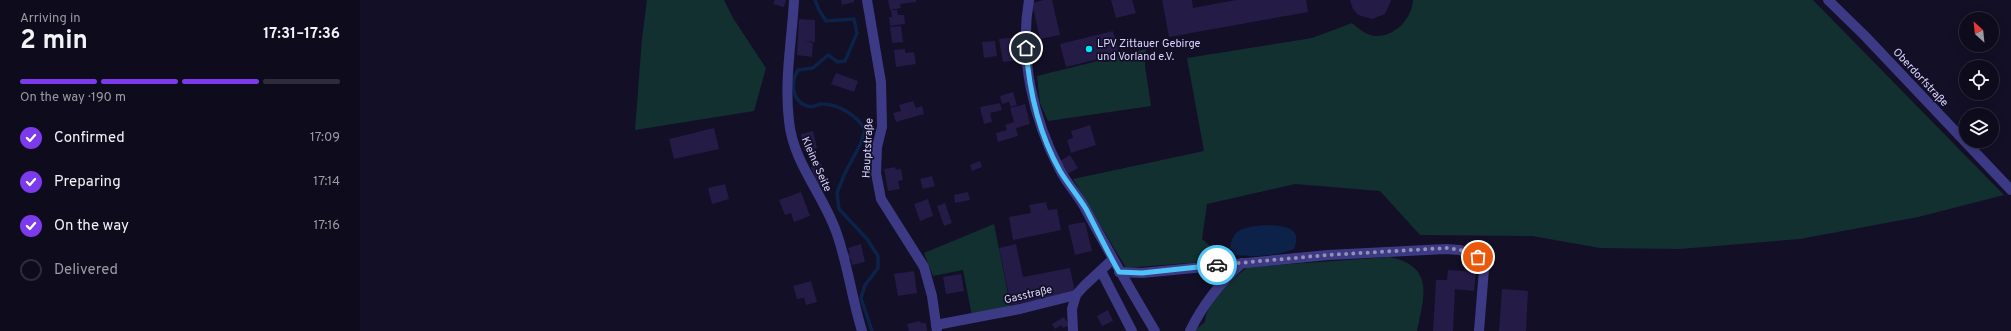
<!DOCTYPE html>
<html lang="en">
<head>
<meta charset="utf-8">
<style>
	body { margin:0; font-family:Overpass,sans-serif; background:#171425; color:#f1f3f6; height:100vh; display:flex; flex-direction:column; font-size:15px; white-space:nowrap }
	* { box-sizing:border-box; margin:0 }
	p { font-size:13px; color:#9b9ba3 }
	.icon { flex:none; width:22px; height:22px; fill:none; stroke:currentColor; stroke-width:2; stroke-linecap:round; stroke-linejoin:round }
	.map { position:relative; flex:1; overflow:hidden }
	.details { display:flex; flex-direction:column; background:#0e0b1c; width:360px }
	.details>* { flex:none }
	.needle { width:26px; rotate:333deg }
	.fabs { position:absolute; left:1599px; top:12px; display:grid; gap:8px }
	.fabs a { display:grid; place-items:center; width:40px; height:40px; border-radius:50%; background:#0e0b1c; box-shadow:0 2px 10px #0003,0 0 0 1px #2e2b3b; font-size:20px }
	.pin { position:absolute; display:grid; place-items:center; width:34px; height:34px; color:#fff; margin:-17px; border:2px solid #fff; border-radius:50%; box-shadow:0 1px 4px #0007 }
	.courier { position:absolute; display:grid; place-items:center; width:40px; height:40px; margin:-20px; border:3px solid #4fc3f7; border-radius:50%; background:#fff; color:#222; box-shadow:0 1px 5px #0007 }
	.headline em { font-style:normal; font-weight:700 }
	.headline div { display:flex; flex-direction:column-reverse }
	.headline { display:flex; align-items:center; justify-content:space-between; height:68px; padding:0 20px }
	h1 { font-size:26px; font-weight:700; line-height:30px }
	.bar { display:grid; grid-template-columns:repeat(4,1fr); gap:6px 4px; align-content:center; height:48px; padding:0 20px }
	.bar i { height:5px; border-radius:3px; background:#2e2b3b }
	.bar .selected { background:#7c3aed }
	.bar p { grid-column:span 4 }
	ol { padding:0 20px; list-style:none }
	li { display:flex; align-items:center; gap:12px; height:44px }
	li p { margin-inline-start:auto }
	li .icon { padding:4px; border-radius:50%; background:#7c3aed; color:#fff; stroke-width:4 }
	li:last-child { color:#9b9ba3 }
	li i { width:22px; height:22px; border:2px solid #2e2b3b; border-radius:50% }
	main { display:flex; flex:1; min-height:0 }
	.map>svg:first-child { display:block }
</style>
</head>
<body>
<main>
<section class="details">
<div class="headline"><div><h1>2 min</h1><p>Arriving in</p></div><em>17:31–17:36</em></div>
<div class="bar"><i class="selected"></i><i class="selected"></i><i class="selected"></i><i></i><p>On the way · 190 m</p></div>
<ol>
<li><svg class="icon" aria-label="check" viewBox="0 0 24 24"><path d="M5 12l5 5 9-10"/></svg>Confirmed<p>17:09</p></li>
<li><svg class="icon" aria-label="check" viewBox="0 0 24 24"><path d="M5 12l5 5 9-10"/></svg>Preparing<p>17:14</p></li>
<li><svg class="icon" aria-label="check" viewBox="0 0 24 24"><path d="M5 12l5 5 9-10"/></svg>On the way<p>17:16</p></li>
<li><i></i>Delivered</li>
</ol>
</section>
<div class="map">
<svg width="1651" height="331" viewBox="0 0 1651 331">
	<rect width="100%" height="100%" fill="#130f26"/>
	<!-- green -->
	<g fill="#12302f">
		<polygon points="287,0 364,0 373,18 406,68 394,111 275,130 282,38"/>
		<path d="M1053,0H1453L1644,195L1558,217L1440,239L1320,249L1240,248L1172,236L1060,235L1020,191L935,184L847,204L842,239L867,260L766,268L713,179L844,151L827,58L952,38L992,23C999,29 1007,36 1017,36C1036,36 1052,18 1053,0Z"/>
		<polygon points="786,49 785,66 791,106 688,121 680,103 677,76"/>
		<polygon points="634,224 651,309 612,316 603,270 573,276 564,253"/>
		<path d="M1030,257C1075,267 1064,296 1057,331H834L845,322C846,303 873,277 888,267Z"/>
	</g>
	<!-- water -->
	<path fill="#0c2248" d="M904,225C920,226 944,225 934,249C917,256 894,257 876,255L870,247C874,226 886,228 904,225Z"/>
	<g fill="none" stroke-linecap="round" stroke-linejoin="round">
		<!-- stream -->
		<path stroke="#0c2248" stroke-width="3.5" d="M455,0L459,10L466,21L494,19L497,33L485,61L478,62L468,55L453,68L438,70C431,81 431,101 447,106C453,108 456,105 461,104C477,103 498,116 505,130L501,143L484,175L477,193L479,209L507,239L518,256V268L505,285L501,298L512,331"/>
	</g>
	<!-- building -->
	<g fill="#241b47">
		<polygon points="415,0 426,0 424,7 413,4"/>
		<polygon points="481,0 494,0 494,2 482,5"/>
		<polygon points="528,0 556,0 556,2 540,4 541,8 530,10"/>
		<polygon points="684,0 692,0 700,35 680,39 672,3"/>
		<polygon points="751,0 772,0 776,13 756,18"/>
		<polygon points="802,0 832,0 833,8 876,0 946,0 948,12 809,37"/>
		<polygon points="990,0 1031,0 1031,1 1025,14 1012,19 998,15 993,9"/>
		<polygon points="531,10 537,10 538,15 544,15 545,24 530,26 529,17 532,17"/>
		<polygon points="439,19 455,20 455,42 444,41 453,43 452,57 437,55"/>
		<polygon points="541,26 543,42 532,43 530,27"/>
		<polygon points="753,31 759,54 706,67 700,44"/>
		<polygon points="657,37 660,60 643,62 639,39"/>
		<polygon points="635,41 637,56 624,58 622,42"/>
		<polygon points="545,49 545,53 554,52 556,64 536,67 534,50"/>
		<polygon points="476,73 498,81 494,92 471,84"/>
		<polygon points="653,92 657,105 651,107 649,102 642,104 640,96"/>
		<polygon points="553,101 556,108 562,106 564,114 536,122 533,113 541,111 539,105"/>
		<polygon points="640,103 642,110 630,113 632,122 624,124 620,107"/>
		<polygon points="665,104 670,124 656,128 658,136 638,142 636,133 647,130 645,125 654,122 650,108"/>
		<polygon points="730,125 736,145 711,153 707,140 713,138 711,131"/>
		<polygon points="354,128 359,149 314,159 309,139"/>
		<polygon points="453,131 457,148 444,151 441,134"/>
		<polygon points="710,155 718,168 708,174 700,161"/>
		<polygon points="620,161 622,167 612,171 610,165"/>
		<polygon points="461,163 467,183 457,187 451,167"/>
		<polygon points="535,167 536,170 541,169 543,180 538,181 540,189 528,191 524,169"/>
		<polygon points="572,176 575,186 563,189 560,179"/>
		<polygon points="365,184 369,199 352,204 348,188"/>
		<polygon points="441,192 450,216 434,222 431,213 425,215 419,200"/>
		<polygon points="608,192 610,200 595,203 594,195"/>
		<polygon points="568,199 573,216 560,221 554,204"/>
		<polygon points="686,202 688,210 697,209 701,230 653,240 649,217 671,213 669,205"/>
		<polygon points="585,203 592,223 584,226 577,206"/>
		<polygon points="725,222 732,251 715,255 708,225"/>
		<polygon points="501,244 505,262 492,265 491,259 488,259 486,254 490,253 488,248"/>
		<polygon points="656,244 663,277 710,268 715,292 651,305 639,248"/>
		<polygon points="1088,270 1116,272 1114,291 1095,289 1093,331 1073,331 1076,280 1087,280"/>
		<polygon points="554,271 557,293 538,296 534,274"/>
		<polygon points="601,274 604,291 586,294 583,277"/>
		<polygon points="451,281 457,302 446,305 444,298 437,299 433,286"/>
		<polygon points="1142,289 1168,291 1166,331 1139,331"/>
		<polygon points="748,310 753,321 742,326 737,316"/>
		<polygon points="704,317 709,325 703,328 701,325 695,329 692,324"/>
		<polygon points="560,321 561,323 566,323 567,331 549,331 547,324"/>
	</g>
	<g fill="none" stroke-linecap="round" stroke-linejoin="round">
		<!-- minor -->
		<g stroke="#3d3a85" stroke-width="10">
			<path d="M434,0C432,40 424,80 429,121C433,163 464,195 477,234C488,266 492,299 502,331"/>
			<polyline points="507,0 521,82 522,127 517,147 516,173 521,199 564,267 572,296 577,331"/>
			<path d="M669,0C659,57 673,119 700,170C707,184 719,196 726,210C749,252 771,291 795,331"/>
			<polyline points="1468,0 1504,35 1651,190"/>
			<polyline points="741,271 772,331"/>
			<polyline points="759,272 782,273 968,255 1086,249 1100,250 1118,257 1124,269 1119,331"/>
			<polyline points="576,325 660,309 716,295 724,286 752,260"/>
			<polyline points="713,331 712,309 716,295"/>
			<path d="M830,331C843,304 860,283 882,263"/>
		</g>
	</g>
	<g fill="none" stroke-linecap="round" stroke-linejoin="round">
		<!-- done -->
		<polyline stroke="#948fb3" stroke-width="4" stroke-dasharray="0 7.2" points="857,265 968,255 1086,248 1100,250 1118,257"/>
		<!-- route -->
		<path stroke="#4fc3f7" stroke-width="5" d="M666,48C669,90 679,134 700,171C708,184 718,196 726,209C737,230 747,251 759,272L782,273L857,265"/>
	</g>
	<!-- markers -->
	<circle fill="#00e5ff" stroke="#130f26" stroke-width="1.5" cx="729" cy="49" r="4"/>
	<g text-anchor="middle" stroke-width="3.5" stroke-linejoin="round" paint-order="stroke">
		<!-- poi labels -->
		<g font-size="11" fill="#d9d4ff" stroke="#130f26" text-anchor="start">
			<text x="737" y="47">LPV Zittauer Gebirge<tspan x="737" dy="13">und Vorland e.V.</tspan></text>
		</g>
		<!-- street labels -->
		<g font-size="11" fill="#d9d4ff" stroke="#130f26">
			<text transform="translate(1561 77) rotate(47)" y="4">Oberdorfstraße</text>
			<text transform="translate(507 148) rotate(-87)" y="4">Hauptstraße</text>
			<text transform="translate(457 164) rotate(66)" y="4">Kleine Seite</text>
			<text transform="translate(668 294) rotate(-13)" y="4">Gasstraße</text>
		</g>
	</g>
</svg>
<div class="fabs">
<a><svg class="needle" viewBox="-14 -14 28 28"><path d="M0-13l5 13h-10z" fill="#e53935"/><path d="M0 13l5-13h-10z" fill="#9b9ba3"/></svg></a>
<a><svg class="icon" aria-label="locate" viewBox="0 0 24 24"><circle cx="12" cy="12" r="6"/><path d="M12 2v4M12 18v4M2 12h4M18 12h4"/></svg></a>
<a><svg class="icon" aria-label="layers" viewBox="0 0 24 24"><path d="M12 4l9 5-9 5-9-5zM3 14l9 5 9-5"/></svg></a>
</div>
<div class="pin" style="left:1118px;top:257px;background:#ea580c"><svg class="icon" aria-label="bag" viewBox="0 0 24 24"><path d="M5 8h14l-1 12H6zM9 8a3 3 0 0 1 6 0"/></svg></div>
<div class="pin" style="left:666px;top:48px;background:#1f2937"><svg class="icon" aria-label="home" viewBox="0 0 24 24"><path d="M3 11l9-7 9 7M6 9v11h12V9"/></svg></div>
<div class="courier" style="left:857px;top:265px"><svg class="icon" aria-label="car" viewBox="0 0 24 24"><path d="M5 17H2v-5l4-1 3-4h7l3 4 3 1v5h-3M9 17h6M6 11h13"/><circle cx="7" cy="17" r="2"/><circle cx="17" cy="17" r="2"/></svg></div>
</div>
</main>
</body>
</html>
